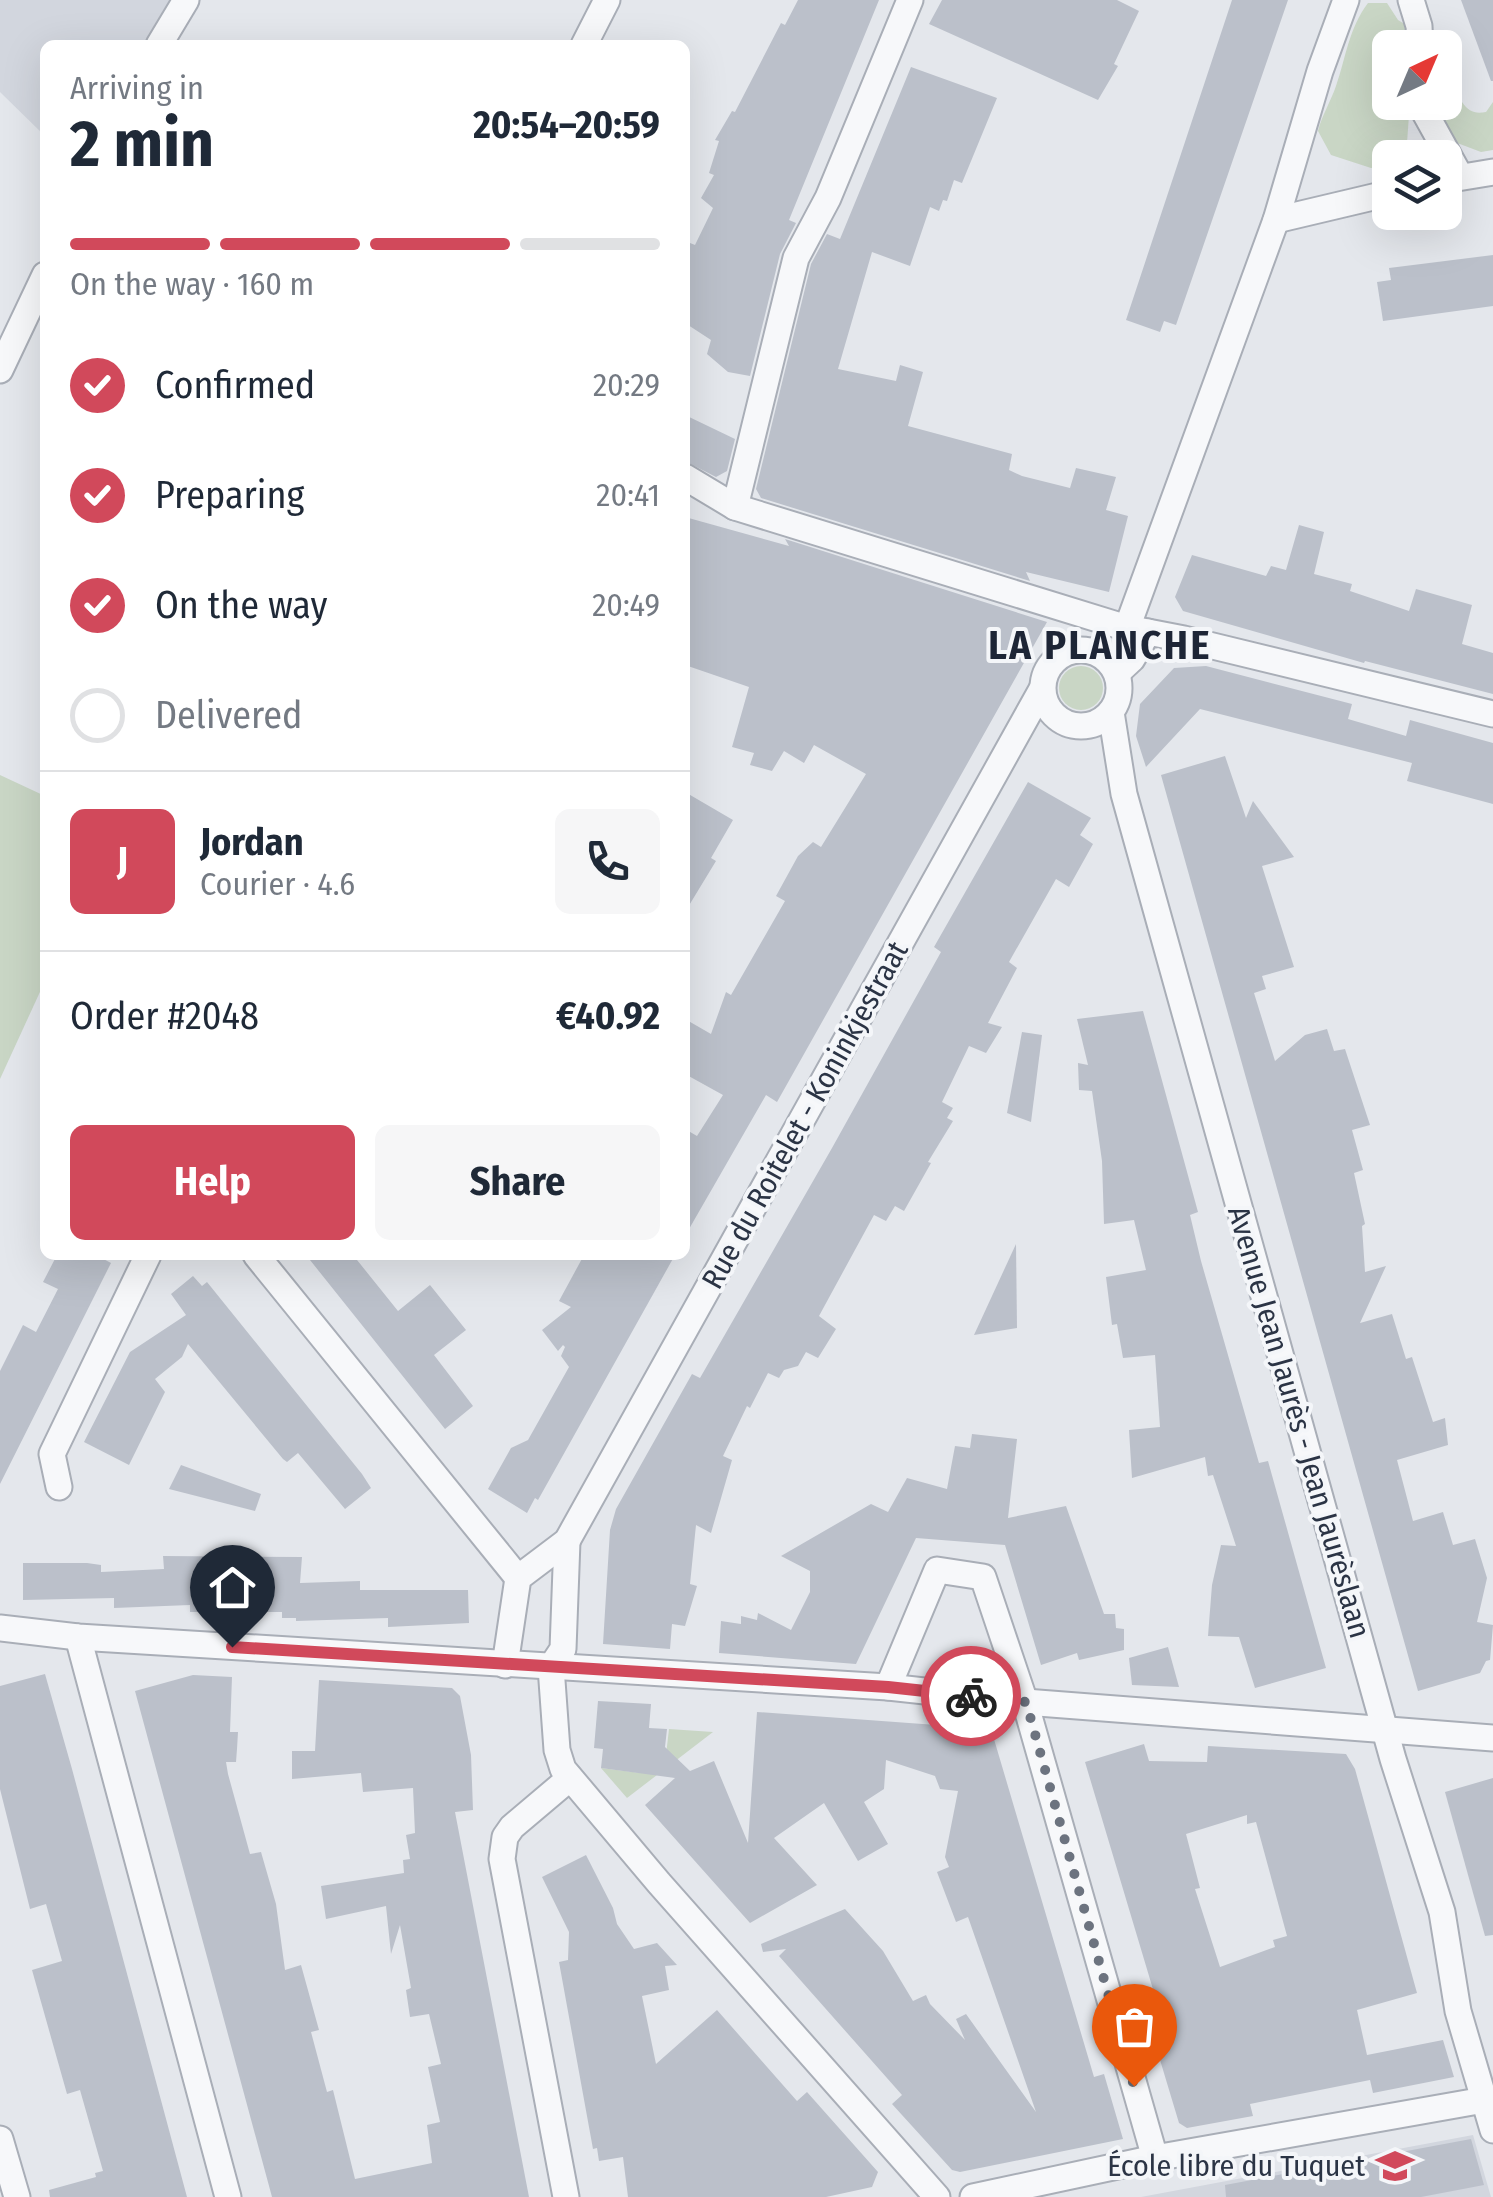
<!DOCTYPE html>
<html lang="en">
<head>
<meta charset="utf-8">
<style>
	body { margin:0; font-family:"Fira Sans Condensed",sans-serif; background:#f6f6f7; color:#1f2937; height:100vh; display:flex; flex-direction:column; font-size:38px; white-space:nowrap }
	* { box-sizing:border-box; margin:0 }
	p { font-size:32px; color:#747a83 }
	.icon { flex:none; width:55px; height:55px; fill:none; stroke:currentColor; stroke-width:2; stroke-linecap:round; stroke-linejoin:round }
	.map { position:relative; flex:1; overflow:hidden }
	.details { position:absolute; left:40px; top:40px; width:650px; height:1220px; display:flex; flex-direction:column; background:#fff; border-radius:15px; box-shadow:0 10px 40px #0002 }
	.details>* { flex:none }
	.needle { width:65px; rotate:44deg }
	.fabs { position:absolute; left:1372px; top:30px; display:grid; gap:20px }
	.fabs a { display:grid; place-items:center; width:90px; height:90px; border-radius:15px; background:#fff; box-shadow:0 10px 40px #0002; font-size:50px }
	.pin { position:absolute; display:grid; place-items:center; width:85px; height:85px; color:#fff; margin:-102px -42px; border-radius:50% 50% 50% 0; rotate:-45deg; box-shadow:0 0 10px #0007 }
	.pin .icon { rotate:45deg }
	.courier { position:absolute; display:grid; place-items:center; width:100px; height:100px; margin:-50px; border:8px solid #d1495b; border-radius:50%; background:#fff; color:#222; box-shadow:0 2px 12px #0007 }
	.overview em { font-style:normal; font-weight:700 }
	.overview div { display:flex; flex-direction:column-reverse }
	.overview { display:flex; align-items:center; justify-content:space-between; height:170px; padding:0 30px }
	h1 { font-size:65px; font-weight:700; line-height:75px }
	.bar { display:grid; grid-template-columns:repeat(4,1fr); gap:15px 10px; align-content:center; height:120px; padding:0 30px }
	.bar i { height:12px; border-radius:8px; background:#e0e1e3 }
	.bar .on { background:#d1495b }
	.bar p { grid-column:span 4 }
	.line { display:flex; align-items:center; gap:25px; padding:0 30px; border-top:2px solid #e0e1e3 }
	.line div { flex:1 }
	.round { display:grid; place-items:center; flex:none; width:105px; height:105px; border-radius:15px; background:#f6f6f7 }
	ol { padding:0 30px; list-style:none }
	li { display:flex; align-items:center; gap:30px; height:110px }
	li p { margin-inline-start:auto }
	li .icon { padding:10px; border-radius:50%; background:#d1495b; color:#fff; stroke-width:4 }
	li:last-child { color:#747a83 }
	li i { width:55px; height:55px; border:5px solid #e0e1e3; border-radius:50% }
	.button { display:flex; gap:20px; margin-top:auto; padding:20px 30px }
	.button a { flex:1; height:115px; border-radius:15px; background:#d1495b; color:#fff; font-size:40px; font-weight:700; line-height:115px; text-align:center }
	.button a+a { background:#f6f6f7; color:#1f2937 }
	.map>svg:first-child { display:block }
</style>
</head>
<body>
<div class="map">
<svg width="1493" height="2197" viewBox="0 0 1493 2197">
	<rect width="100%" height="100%" fill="#e4e7ec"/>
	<!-- built -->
	<g fill="#d2d6de">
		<polygon points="0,0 176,0 148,45 45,45 45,136 0,92"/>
		<polygon points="1473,2135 1491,2197 1141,2197"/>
	</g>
	<!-- green -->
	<g fill="#c9d6c5">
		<path d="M1368,3H1387L1398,20L1411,28L1408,47L1390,48V102L1406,103L1409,115L1406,157L1390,158V166L1371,168L1331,155L1318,131C1322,115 1331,101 1336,86C1346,57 1349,28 1368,3Z"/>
		<path d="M1462,102C1469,112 1475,114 1486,112L1493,102V150L1481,152L1452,141L1438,111Z"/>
		<circle cx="1081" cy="688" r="22"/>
		<polygon points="0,775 45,796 45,981 0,1079"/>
		<polygon points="669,1729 713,1732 627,1798 601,1768 641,1773 666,1755"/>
	</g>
	<!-- building -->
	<g fill="#bbc0ca" fill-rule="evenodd">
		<polygon points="798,0 879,0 789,220 796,223 780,254 750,376 728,372 707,354 711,340 685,323 685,241 695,245 713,208 701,198 714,175 709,173 719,141 715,140 732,111 735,112 781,23 785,25"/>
		<polygon points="942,0 1117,0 1139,11 1114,64 1118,66 1098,100 929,24"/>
		<polygon points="1232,0 1288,0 1176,325 1164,321 1160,332 1126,320"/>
		<polygon points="1461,0 1493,0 1493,81 1491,81"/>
		<polygon points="911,67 997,98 962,183 954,180 947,201 943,200 939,211 930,207 910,266 872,252 838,369 896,381 900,365 923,372 908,426 1012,454 1009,470 1022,476 1070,488 1076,468 1116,477 1106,510 1128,516 1109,592 1026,572 1030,581 761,498 756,489 811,264 827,234 840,239"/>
		<polygon points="1493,255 1493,306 1383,321 1377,282 1391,280 1389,268"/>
		<polygon points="685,415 735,439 727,471 716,477 685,461"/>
		<polygon points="685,517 789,546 785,539 1047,622 777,1102 766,1095 685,1236 685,1129 697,1136 723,1095 685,1074 685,1019 711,1034 726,992 731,995 785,901 776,896 798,856 813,842 821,847 866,774 814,745 804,763 784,751 772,771 750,765 754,753 732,747 749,687 685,665"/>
		<polygon points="1299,525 1324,532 1314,574 1352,584 1350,591 1409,611 1416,589 1472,605 1462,644 1493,653 1493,694 1365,661 1364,663 1183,611 1175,597 1192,555 1266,576 1271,566 1286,570"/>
		<polygon points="1206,666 1352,704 1348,719 1406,736 1410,720 1493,743 1493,804 1407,781 1412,763 1200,709 1146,767 1136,736 1140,704 1174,668"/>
		<polygon points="1225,756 1246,818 1253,801 1294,857 1262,866 1294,967 1262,976 1266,989 1254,993 1275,1061 1305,1035 1327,1029 1334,1051 1345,1049 1370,1125 1352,1130 1363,1170 1354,1173 1365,1224 1362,1226 1365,1272 1386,1266 1360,1323 1392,1314 1406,1359 1412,1357 1433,1422 1445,1418 1448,1445 1397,1460 1413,1521 1443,1512 1453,1545 1475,1539 1487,1578 1477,1622 1493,1625 1490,1660 1486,1661 1480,1673 1418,1691 1161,775"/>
		<polygon points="1028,782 1091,818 1080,835 1093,844 1069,887 1056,879 1009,962 1017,968 988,1023 1002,1027 986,1053 969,1046 942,1102 953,1108 947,1118 953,1121 928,1162 931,1163 904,1211 895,1206 886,1221 874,1215 819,1316 836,1329 818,1358 806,1352 798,1366 784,1370 779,1378 768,1373 750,1408 747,1406 723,1456 732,1460 711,1533 696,1525 690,1584 697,1586 685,1626 672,1624 670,1649 603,1644 610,1530 616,1509 692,1374 700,1378 832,1148 941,952 934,947"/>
		<polygon points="685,792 733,820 711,858 716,861 685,912"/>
		<polygon points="1143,1011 1198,1212 1190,1215 1201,1261 1259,1463 1268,1461 1326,1668 1255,1688 1239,1637 1208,1636 1212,1585 1221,1545 1236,1546 1213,1475 1208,1476 1205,1457 1132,1478 1129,1430 1160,1427 1155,1355 1123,1358 1117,1324 1112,1325 1106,1277 1146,1270 1134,1220 1104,1224 1102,1161 1092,1091 1079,1090 1078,1063 1088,1065 1077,1019"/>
		<polygon points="1022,1032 1042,1035 1031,1122 1007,1113"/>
		<polygon points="1016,1244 1017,1328 974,1335"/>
		<polygon points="57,1255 96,1255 111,1263 0,1484 0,1371 23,1325 36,1332 58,1289 43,1282"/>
		<polygon points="306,1255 353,1255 398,1311 430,1285 466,1330 434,1355 473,1406 445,1429"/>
		<polygon points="584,1255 675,1255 538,1500 535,1498 527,1513 488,1489 511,1448 528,1440 569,1367 561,1356 565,1347 563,1345 558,1351 542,1330 571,1307 559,1301"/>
		<polygon points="193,1276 202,1286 207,1282 362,1474 371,1488 345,1509 298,1453 287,1462 283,1459 188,1344 182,1357 155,1379 165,1392 129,1465 84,1442 130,1352 186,1315 171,1294"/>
		<polygon points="972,1434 1017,1439 1008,1518 1066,1506 1104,1614 1115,1614 1116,1628 1124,1629 1124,1650 1079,1660 1077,1653 1041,1665 1005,1545 916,1538 856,1664 719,1653 721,1621 741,1624 741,1616 757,1620 758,1613 791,1630 810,1592 810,1571 781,1556 871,1504 888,1512 907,1478 947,1489 955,1446 970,1448"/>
		<polygon points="181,1465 261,1494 255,1511 169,1489"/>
		<polygon points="163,1556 302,1557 300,1583 360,1581 360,1590 468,1590 469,1623 388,1627 388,1618 296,1621 296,1618 282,1618 282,1612 190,1612 190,1605 114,1608 114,1598 23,1600 23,1563 87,1563 101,1565 101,1572 164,1569"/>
		<polygon points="1168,1647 1179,1687 1132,1685 1129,1658"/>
		<polygon points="45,1674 72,1769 187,2197 50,2197 49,2190 96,2177 95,2173 103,2171 80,2090 67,2094 32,1970 62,1961 46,1904 30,1909 0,1789 0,1686"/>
		<polygon points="193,1675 232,1677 230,1732 238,1732 237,1749 236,1762 226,1762 228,1774 250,1854 261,1852 276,1904 285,1970 301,1965 319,2030 311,2032 327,2092 333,2090 355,2179 432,2163 427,2125 440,2122 428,2067 441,2064 429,2014 410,2017 406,1990 411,1988 400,1925 391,1954 386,1906 326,1919 321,1886 404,1873 403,1860 410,1859 406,1835 415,1833 413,1788 363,1792 361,1773 292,1779 292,1751 315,1751 319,1680 452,1688 460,1696 471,1755 473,1810 455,1812 529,2197 272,2197 135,1691"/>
		<polygon points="598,1701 651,1704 649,1728 667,1729 665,1747 690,1771 714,1761 748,1843 757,1712 991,1729 1094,2077 1104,2074 1123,2139 960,2172 952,2170 892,2104 902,2095 779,1956 786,1949 763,1952 761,1944 845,1909 883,1951 913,2001 926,1995 930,2004 965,2040 956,2019 966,2014 1036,2112 968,1917 956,1922 937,1872 949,1867 945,1857 958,1791 940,1789 935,1776 886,1760 884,1789 864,1802 888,1844 858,1861 824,1803 774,1838 817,1885 750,1923 645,1805 675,1778 601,1768 603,1749 594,1748"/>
		<path d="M1144,1744L1149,1761L1207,1762L1208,1746L1346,1754L1355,1769L1417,1993L1357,2010L1367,2055L1443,2040L1454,2077L1373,2093L1370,2080L1250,2104L1253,2116L1187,2128L1179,2123L1145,2010L1158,2006L1085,1762ZM1247,1815V1824L1256,1822L1287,1936L1273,1940L1275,1947L1220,1967L1195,1889L1200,1888L1186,1834Z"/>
		<polygon points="1493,1778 1493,1935 1485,1936 1445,1792"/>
		<polygon points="586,1855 613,1908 617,1924 634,1949 657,1943 677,1965 665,1966 669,1990 642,1996 656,2064 717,2010 797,2101 807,2092 878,2172 872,2187 826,2197 628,2197 623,2157 599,2161 597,2148 593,2149 559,1962 568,1960 569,1932 542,1877"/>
		<polygon points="1471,2139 1484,2185 1421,2197 1226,2197 1225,2185"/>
	</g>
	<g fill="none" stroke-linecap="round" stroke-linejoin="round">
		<!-- street casing -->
		<g stroke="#a9aeb7" stroke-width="29">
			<g id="street">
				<polyline points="1411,0 1419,26 1420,48"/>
				<polyline points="159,45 186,0"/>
				<polyline points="584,45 607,0"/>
				<polyline points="1419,102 1460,176"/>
				<polyline points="1445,180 1493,172"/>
				<polyline points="1276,220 1390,193"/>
				<polyline points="0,370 45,275"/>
				<polyline points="685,477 735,507 1127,628 1184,639 1493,714"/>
				<polyline points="735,507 796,258 828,198 910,0"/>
				<polyline points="1127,628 1276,220 1320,71 1346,0"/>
				<circle cx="1081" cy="688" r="38"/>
				<polyline points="1117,673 1132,659 1148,632"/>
				<polyline points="1111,712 1124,794 1393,1759 1442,1912 1458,2011 1493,2130"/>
				<polyline points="256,1255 518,1578"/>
				<polyline points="59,1487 52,1454 148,1255"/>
				<polyline points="567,1541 563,1649 551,1667 557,1750 563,1769 659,1883 937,2197"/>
				<polyline points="0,1628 78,1637 888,1687 1025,1702 1493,1738"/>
				<polyline points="78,1637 228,2197"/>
				<polyline points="505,1665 518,1578 567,1541 1042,689"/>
				<polyline points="888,1687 937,1570 983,1577 1025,1702 1155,2158"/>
				<polyline points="0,2139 17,2197"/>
				<polyline points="566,2197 502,1859 505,1837 512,1827 570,1778"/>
				<polyline points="973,2197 1155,2158 1484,2100"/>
			</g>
		</g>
		<!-- street -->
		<use href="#street" stroke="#f7f8fa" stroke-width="25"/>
	</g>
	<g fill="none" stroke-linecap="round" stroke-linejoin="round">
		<!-- done -->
		<polyline stroke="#6c737f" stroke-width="10" stroke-dasharray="0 18" points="971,1696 1026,1702 1134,2086"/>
		<!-- route -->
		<polyline stroke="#d1495b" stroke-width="12" points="232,1647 888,1687 971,1696"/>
	</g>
	<!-- icons -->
	<defs>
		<g id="school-bare" transform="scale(3)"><path d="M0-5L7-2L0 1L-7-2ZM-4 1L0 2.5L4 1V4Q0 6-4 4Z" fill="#d1495b" stroke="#f4f6f9" stroke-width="2.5" paint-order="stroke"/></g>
	</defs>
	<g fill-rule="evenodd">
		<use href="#school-bare" x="1395" y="2166"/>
	</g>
	<g text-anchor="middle" stroke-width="8" stroke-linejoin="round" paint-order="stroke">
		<!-- street labels -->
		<g font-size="30" fill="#2b3445" stroke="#f4f6f9">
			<text transform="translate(805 1115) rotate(-61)" y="10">Rue du Roitelet - Koninkjestraat</text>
			<text transform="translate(1299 1422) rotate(74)" y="10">Avenue Jean Jaurès - Jean Jaurèslaan</text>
		</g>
		<!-- poi labels -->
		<g font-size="30" fill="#2b3445" stroke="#f4f6f9" text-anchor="end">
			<text x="1365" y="2176">École libre du Tuquet</text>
		</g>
		<!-- district labels -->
		<g font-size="40" font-weight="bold" letter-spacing="2.5" fill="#1d2536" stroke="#f4f6f9">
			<text x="1100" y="659">LA PLANCHE</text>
		</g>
	</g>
</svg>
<div class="fabs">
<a><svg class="needle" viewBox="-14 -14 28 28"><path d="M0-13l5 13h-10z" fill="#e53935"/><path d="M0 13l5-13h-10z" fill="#747a83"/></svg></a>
<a><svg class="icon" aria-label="layers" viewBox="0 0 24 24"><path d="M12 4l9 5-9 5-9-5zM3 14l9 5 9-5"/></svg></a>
</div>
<div class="pin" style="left:1134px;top:2086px;background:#ea580c"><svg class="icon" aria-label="bag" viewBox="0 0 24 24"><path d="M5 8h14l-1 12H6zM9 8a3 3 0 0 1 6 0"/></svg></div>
<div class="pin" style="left:232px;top:1647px;background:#1f2937"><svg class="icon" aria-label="home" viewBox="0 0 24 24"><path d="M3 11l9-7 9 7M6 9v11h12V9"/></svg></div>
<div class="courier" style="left:971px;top:1696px"><svg class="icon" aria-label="bike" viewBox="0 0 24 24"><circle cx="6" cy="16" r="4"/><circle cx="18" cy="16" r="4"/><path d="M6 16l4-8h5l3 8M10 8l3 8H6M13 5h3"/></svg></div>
<section class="details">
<div class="overview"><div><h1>2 min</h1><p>Arriving in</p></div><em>20:54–20:59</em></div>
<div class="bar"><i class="on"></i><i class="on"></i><i class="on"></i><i></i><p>On the way · 160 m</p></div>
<ol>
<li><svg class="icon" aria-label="check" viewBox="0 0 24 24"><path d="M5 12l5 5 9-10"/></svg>Confirmed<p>20:29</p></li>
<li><svg class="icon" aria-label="check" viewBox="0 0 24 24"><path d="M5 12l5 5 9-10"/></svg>Preparing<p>20:41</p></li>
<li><svg class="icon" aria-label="check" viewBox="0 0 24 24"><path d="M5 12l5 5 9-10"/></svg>On the way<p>20:49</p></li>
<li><i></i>Delivered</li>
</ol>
<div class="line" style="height:180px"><b class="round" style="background:#d1495b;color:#fff">J</b><div><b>Jordan</b><p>Courier · 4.6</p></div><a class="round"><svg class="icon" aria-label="phone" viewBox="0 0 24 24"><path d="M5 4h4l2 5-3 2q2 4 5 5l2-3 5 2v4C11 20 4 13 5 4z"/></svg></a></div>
<div class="line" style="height:130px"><div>Order #2048</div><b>€40.92</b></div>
<div class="button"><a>Help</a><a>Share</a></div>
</section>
</div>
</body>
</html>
